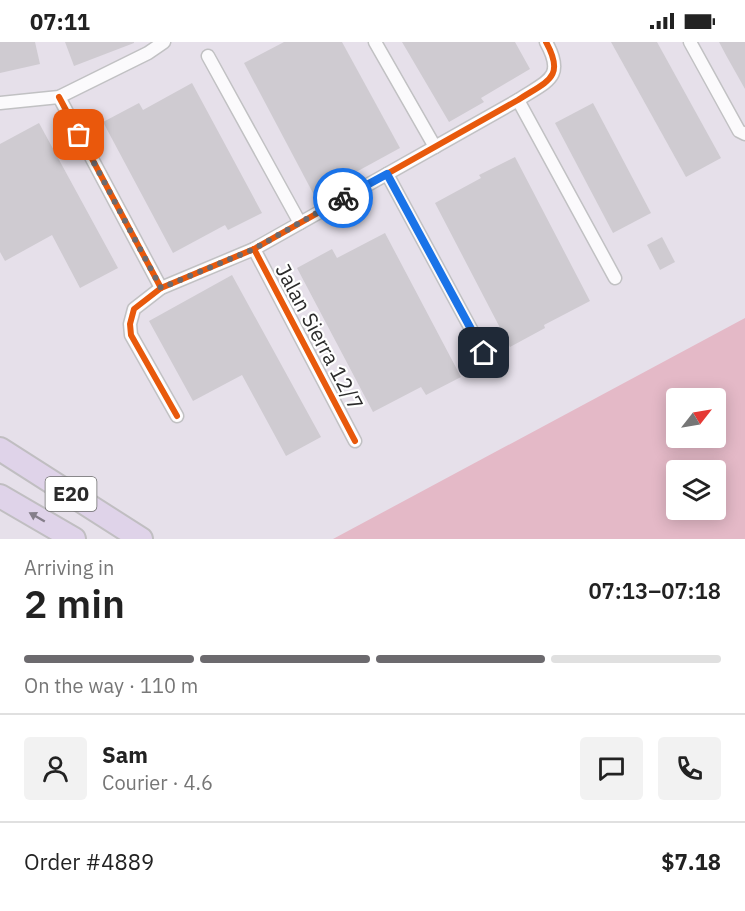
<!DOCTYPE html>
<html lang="en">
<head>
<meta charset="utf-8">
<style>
	body { margin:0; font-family:"IBM Plex Sans",sans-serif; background:#f2f2f2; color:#222; height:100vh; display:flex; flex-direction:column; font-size:22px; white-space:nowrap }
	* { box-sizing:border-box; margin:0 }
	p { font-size:20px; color:#767676 }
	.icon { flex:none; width:33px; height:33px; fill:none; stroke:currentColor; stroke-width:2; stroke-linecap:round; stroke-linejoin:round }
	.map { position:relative; height:497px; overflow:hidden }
	.panel { display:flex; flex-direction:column; background:#fff; flex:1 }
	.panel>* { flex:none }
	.needle { width:39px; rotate:59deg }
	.controls { position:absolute; left:666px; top:346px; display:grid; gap:12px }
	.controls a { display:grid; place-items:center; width:60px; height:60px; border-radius:6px; background:#fff; box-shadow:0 3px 15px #0003; font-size:30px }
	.pin { position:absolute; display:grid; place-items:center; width:51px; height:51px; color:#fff; margin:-26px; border-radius:12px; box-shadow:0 3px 9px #0006 }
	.courier { position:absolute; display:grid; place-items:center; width:60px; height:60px; margin:-30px; border:4px solid #1a73e8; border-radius:50%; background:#fff; color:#222; box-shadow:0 2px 8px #0007 }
	.headline em { font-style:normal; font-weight:600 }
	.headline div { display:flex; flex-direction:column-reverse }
	.headline { display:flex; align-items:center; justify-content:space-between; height:102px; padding:0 24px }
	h1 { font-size:39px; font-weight:600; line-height:45px }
	.bar { display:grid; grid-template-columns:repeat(4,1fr); gap:9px 6px; align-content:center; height:72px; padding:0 24px }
	.bar i { height:8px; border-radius:4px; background:#e0e0e0 }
	.bar .active { background:#6c6a6e }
	.bar p { grid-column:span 4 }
	.line { display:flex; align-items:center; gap:15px; padding:0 24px; border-top:2px solid #e0e0e0 }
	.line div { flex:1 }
	.round { display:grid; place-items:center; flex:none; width:63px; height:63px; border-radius:6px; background:#f2f2f2 }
	.status { display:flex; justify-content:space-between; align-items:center; height:42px; padding:0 30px; background:#fff; direction:ltr }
	.status svg { height:16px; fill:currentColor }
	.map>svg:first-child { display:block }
</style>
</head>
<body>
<div class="status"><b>07:11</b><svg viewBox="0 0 49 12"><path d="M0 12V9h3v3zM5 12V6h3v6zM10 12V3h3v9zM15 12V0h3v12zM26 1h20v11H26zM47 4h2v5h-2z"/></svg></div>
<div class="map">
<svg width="745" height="497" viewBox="0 0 745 497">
	<rect width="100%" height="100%" fill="#e6e0ea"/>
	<!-- green -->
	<path fill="#e4b9c7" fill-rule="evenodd" d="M745,276V497H333ZM676,357H716V396H676ZM676,429H716V468H676Z"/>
	<!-- building -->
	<g fill="#cfcbd1">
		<polygon points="0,0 35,0 40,22 0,31"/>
		<polygon points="65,0 134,0 134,1 74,24"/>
		<polygon points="284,0 342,0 400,106 314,153 244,21"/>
		<polygon points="402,0 515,0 530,27 481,56 484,60 449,80"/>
		<polygon points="611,0 657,0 721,116 686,135"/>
		<polygon points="719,0 745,0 745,47 727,15"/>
		<polygon points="192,41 262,171 228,188 225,183 173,211 103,80 139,61 143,68"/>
		<polygon points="593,61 651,171 613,191 555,81"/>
		<polygon points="39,81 118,226 80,246 52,193 5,219 0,210 0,102"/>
		<polygon points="515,115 590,259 544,283 545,286 510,305 435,161 481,136 479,133"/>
		<polygon points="385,191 461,335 426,353 421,345 373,370 297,226 332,207 337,216"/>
		<polygon points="662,195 675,220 660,228 647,203"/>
		<polygon points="232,233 321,395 286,414 242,333 193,359 149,279"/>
	</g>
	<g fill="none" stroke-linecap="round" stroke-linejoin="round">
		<!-- minor casing -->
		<g stroke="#c1c1c3" stroke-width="15">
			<g id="minor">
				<polyline points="375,0 435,105"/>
				<polyline points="690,0 739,89 745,92"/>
				<polyline points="208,14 300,181"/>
				<polyline points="59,55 161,246"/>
				<polyline points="518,58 615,236"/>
				<polyline points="0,61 59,55 148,11 164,0"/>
				<polyline points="387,132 484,311"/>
				<polyline points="254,207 355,399"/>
				<path d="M177,374L131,293L130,282L134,267L161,246L254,207L518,58C547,39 566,36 546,0"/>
			</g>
		</g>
		<!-- motorway casing -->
		<g stroke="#c0bec1" stroke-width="26">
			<g id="motorway">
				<polyline points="0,407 141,497"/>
				<polyline points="0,454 74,497"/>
			</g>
		</g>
		<!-- minor -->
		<use href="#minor" stroke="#fbfafc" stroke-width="12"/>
		<!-- motorway -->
		<use href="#motorway" stroke="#dfd3e9" stroke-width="22"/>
		<!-- cycleway casing -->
		<g stroke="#fff" stroke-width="10">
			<g id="cycleway">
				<polyline points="59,55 161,246"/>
				<polyline points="254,207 355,399"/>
				<path d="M177,374L131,293L130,282L134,267L161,246L254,207L518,58C547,39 566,36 546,0"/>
			</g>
		</g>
		<!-- cycleway -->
		<use href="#cycleway" stroke="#e8590c" stroke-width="6"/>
	</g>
	<!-- one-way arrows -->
	<defs><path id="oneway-solid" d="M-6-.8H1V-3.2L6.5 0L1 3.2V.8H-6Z" transform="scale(1.5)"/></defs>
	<use fill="#857f8a" href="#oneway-solid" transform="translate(37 475) rotate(-150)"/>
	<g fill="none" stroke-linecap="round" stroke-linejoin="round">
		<!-- done -->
		<polyline stroke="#6c6a6e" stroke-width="6" stroke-dasharray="0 10.8" points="79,93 161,246 254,207 343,156"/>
		<!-- route -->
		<polyline stroke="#1a73e8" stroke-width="8" points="343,156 387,132 484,311"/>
	</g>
	<g text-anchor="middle" stroke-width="4.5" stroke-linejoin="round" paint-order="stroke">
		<!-- shield labels -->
		<rect fill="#fff" stroke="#6b6b6b" stroke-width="1.5" x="45.5" y="435" width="51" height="34" rx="4.5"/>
		<g font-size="20" font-weight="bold" fill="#2b2b2b">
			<text x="71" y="459">E20</text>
		</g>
		<!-- street labels -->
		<g font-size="21" fill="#2b2b2b" stroke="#fff">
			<text transform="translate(319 295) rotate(62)" y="7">Jalan Sierra 12/7</text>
		</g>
	</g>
</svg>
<div class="controls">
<a><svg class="needle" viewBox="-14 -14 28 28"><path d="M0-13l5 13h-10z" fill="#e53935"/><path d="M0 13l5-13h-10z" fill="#767676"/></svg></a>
<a><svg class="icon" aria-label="layers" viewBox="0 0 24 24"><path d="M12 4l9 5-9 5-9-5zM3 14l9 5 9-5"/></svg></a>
</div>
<div class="pin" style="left:79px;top:93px;background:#ea580c"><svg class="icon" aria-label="bag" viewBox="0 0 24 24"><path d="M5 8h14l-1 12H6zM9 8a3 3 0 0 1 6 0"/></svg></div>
<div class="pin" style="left:484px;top:311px;background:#1f2937"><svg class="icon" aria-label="home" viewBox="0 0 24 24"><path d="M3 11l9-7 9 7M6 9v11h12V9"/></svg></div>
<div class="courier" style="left:343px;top:156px"><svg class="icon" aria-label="bike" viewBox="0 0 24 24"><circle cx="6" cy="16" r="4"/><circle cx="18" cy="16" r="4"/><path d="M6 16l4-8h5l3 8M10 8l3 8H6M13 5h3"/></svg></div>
</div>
<section class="panel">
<div class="headline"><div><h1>2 min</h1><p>Arriving in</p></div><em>07:13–07:18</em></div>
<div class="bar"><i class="active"></i><i class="active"></i><i class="active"></i><i></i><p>On the way · 110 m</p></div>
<div class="line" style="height:108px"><a class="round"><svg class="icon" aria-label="person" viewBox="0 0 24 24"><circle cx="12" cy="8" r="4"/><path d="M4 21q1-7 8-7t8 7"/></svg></a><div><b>Sam</b><p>Courier · 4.6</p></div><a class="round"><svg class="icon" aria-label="chat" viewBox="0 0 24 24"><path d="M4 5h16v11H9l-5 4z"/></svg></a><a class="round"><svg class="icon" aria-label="phone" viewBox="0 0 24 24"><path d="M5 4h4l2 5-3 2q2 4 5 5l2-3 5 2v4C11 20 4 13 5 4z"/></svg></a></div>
<div class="line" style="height:78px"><div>Order #4889</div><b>$7.18</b></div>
</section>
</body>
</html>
